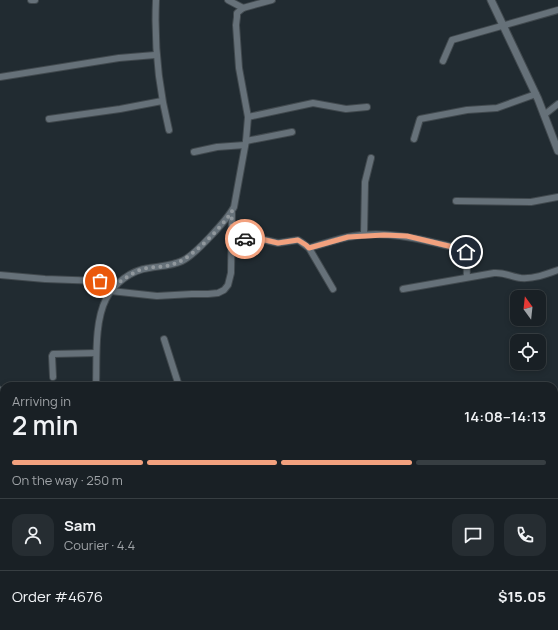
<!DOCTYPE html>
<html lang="en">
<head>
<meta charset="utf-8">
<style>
	body { margin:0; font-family:Manrope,sans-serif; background:#262d32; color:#f1f3f6; height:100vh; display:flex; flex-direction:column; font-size:15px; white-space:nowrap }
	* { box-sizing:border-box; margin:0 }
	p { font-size:13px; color:#9fa3a7 }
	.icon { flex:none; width:22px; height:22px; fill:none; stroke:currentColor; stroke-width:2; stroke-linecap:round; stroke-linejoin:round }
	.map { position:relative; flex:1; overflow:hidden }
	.side { position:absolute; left:0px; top:382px; width:558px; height:248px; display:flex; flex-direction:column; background:#192025; border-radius:12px 12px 0 0; box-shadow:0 2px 6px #0003,0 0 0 1px #373e42 }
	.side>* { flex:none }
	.needle { width:26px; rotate:345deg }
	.tools { position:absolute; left:510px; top:290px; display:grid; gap:8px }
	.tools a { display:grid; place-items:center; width:36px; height:36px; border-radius:8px; background:#192025; box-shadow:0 2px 6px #0003,0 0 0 1px #373e42; font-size:20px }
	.pin { position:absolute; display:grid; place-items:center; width:34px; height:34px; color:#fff; margin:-17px; border:2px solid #fff; border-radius:50%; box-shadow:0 1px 4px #0007 }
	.courier { position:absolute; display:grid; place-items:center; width:40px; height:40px; margin:-20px; border:3px solid #f2a17e; border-radius:50%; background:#fff; color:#222; box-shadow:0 1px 5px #0007 }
	.head em { font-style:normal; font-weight:600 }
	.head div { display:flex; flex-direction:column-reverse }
	.head { display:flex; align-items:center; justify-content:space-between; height:68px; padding:0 12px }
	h1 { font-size:26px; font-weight:600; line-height:30px }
	.bar { display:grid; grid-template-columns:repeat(4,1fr); gap:6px 4px; align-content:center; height:48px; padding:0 12px }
	.bar i { height:5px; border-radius:3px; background:#373e42 }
	.bar .current { background:#f2a17e }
	.bar p { grid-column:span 4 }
	.line { display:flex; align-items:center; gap:10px; padding:0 12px; border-top:1px solid #373e42 }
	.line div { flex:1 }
	.round { display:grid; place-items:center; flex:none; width:42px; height:42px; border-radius:12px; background:#262d32 }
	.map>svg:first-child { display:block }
</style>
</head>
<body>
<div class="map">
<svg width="558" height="630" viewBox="0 0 558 630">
	<rect width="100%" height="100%" fill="#212b31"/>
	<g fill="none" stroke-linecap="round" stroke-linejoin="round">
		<!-- minor casing -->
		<g stroke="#41494e" stroke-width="8">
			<g id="minor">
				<polyline points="31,0 35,0"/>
				<path d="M156,0C154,45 158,86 169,130"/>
				<polyline points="228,0 243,8"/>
				<polyline points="443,61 452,40 558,10"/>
				<polyline points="0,77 119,58 155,55"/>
				<polyline points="544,115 558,104"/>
				<polyline points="248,117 313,103 346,109 367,107"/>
				<polyline points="49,119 120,109 162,101"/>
				<polyline points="414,139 420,119 467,110 497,108 536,94"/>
				<polyline points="246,141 292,132"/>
				<polyline points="194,152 217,147 245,145"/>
				<polyline points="456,201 531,202 558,197"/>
				<polyline points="364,235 365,182 371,158"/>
				<polyline points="231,237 242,239 261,239 278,243 298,240 301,242 309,248 333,289"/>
				<path d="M309,248C322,244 335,240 348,237C386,229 424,240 461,249C469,254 466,269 467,277"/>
				<polyline points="0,275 45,279 100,281 117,284"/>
				<path d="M403,289L494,273C504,272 512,277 521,278C534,279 547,274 558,270"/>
				<polyline points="111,291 157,296 192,294 208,294 218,293 224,290 228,285 231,273 232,213"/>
				<polyline points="164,339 179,386"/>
				<polyline points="53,377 52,356 53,354 96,353"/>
				<path d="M96,386C97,359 94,323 106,299C114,283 132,270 149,268C160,266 171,266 182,261C195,255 227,220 234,207L246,141L248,117L239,68L236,25L237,17V13L243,8L272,0"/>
				<polyline points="0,390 4,398"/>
				<polyline points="554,438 558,441"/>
				<polyline points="0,442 4,442"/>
				<polyline points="554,453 558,444"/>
				<polyline points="0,471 4,470"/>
				<polyline points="0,544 4,543"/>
				<polyline points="92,630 95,626"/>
				<polyline points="333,630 333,626"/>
				<polyline points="423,630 423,626"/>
			</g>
		</g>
		<!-- tertiary casing -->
		<g stroke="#41494e" stroke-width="9">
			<polyline id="tertiary" points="491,0 538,99 558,151"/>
		</g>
		<!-- minor -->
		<use href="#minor" stroke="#667179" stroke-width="6"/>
		<!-- tertiary -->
		<use href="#tertiary" stroke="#667179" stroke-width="7"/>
	</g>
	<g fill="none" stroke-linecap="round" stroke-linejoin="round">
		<!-- done -->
		<path stroke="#91989d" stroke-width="4" stroke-dasharray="0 7.2" d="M100,281L116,284C125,279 133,272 143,269C154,266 166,268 176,263C192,258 223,226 232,211L231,237L245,239"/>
		<!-- route -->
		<polyline stroke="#f2a17e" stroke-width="5" points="245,239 261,239 278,243 298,240 306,245 309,248 348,237 384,235 407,236 461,249 466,252"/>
	</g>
</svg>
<div class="tools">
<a><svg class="needle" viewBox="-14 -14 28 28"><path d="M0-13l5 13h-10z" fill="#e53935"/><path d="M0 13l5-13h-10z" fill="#9fa3a7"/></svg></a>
<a><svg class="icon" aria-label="locate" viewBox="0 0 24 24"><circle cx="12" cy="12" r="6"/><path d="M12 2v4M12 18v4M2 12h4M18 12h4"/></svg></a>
</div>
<div class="pin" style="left:100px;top:281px;background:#ea580c"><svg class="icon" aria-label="bag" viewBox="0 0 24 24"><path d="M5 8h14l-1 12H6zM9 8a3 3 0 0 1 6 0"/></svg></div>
<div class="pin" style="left:466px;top:252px;background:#1f2937"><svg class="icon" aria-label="home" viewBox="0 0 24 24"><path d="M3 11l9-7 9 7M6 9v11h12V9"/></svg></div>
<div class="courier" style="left:245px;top:239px"><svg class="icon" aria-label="car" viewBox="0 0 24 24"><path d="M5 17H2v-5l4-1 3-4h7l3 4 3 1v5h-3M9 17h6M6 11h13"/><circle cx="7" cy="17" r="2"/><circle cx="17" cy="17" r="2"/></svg></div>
<section class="side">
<div class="head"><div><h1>2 min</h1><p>Arriving in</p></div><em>14:08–14:13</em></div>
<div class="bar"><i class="current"></i><i class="current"></i><i class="current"></i><i></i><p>On the way · 250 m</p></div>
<div class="line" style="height:72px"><a class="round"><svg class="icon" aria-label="person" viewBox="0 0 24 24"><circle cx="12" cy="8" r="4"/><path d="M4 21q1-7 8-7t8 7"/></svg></a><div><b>Sam</b><p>Courier · 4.4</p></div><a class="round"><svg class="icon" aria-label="chat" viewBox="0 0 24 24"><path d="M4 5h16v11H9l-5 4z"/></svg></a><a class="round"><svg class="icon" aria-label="phone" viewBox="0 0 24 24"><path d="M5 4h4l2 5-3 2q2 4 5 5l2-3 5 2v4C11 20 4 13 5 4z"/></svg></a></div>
<div class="line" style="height:52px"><div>Order #4676</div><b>$15.05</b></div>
</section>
</div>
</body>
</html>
